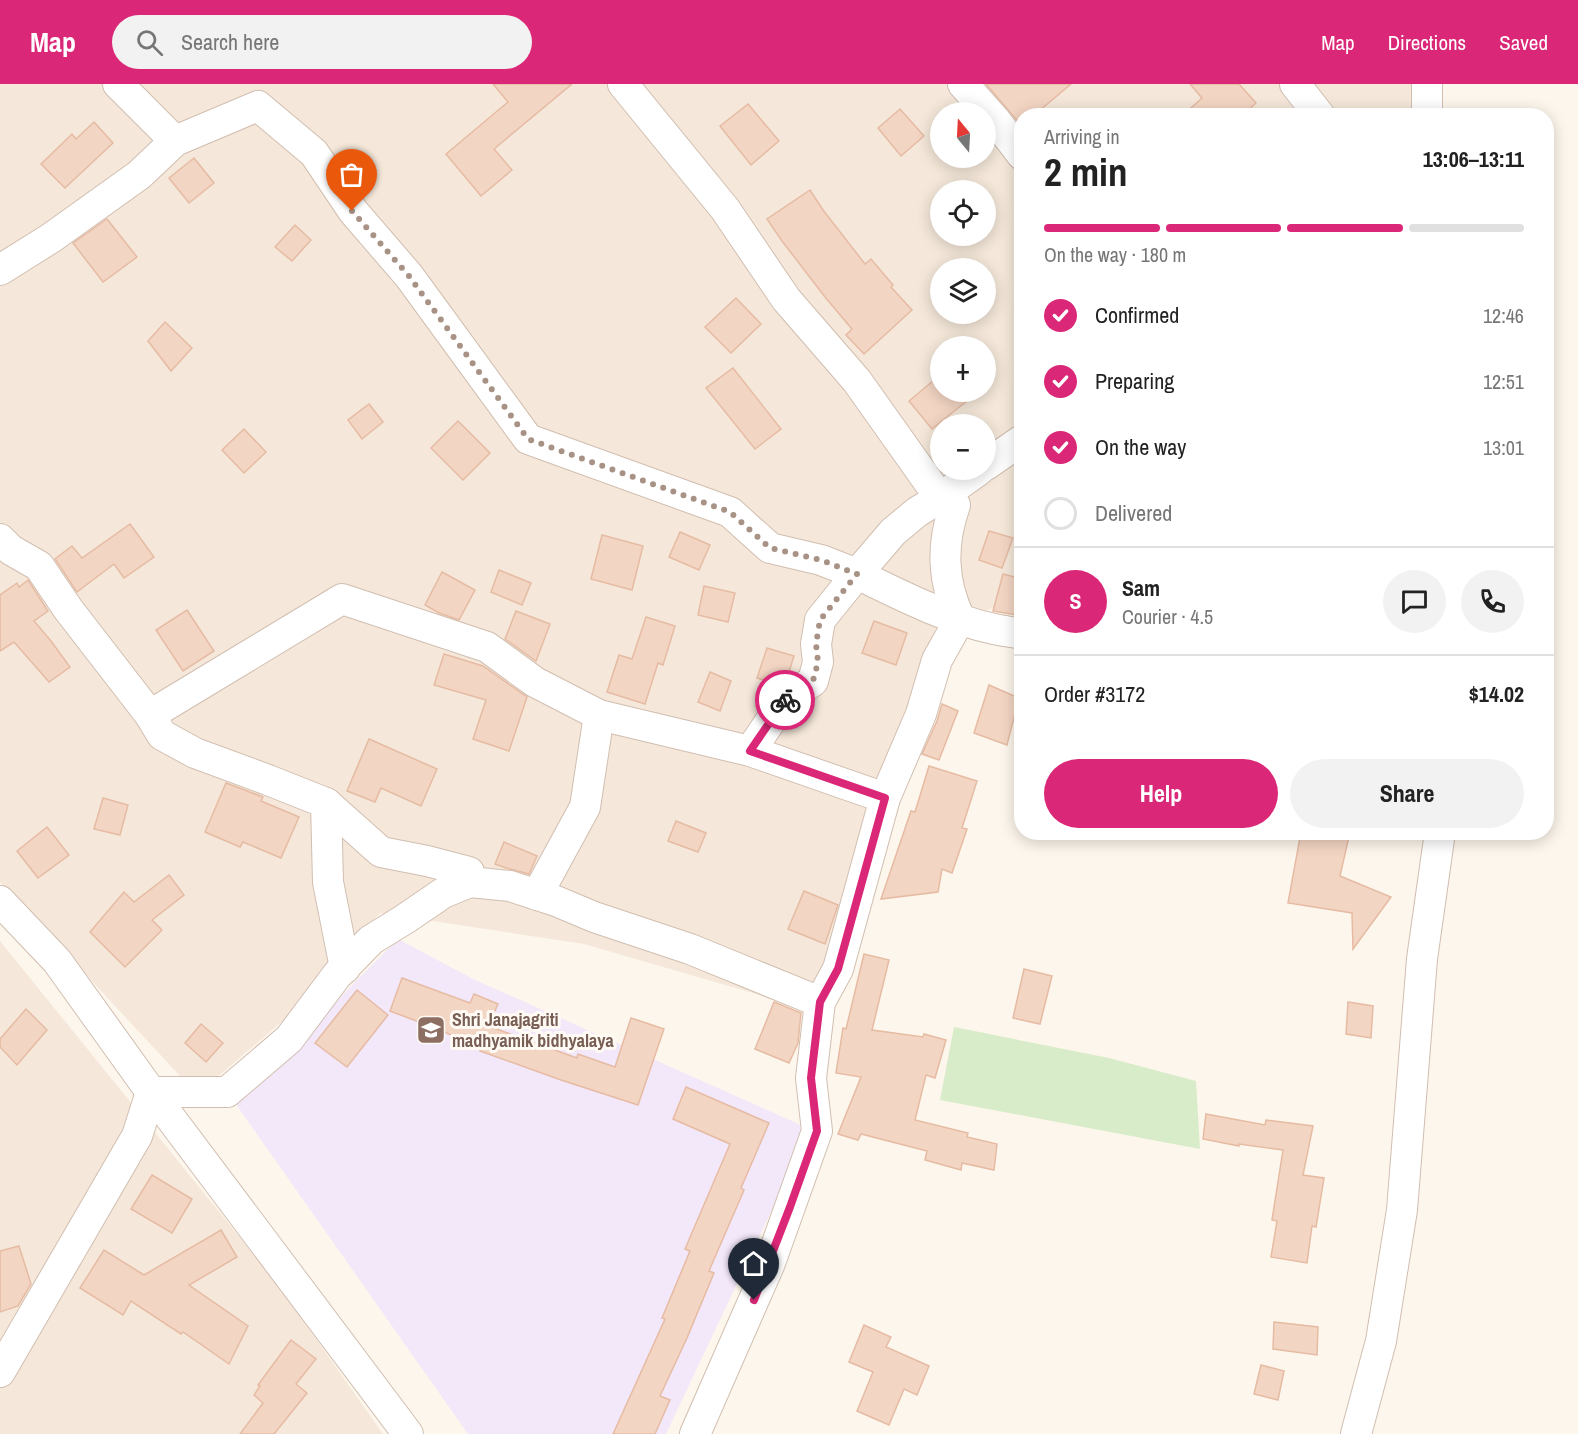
<!DOCTYPE html>
<html lang="en">
<head>
<meta charset="utf-8">
<style>
	body { margin:0; font-family:"Archivo Narrow",sans-serif; background:#f2f2f2; color:#222; height:100vh; display:flex; flex-direction:column; font-size:22px; white-space:nowrap }
	* { box-sizing:border-box; margin:0 }
	p { font-size:20px; color:#767676 }
	.icon { flex:none; width:33px; height:33px; fill:none; stroke:currentColor; stroke-width:2; stroke-linecap:round; stroke-linejoin:round }
	.map { position:relative; flex:1; overflow:hidden }
	.side { position:absolute; left:1014px; top:24px; width:540px; height:732px; display:flex; flex-direction:column; background:#fff; border-radius:24px; box-shadow:0 3px 15px #0003 }
	.side>* { flex:none }
	.needle { width:39px; rotate:342deg }
	.tools { position:absolute; left:930px; top:18px; display:grid; gap:12px }
	.tools a { display:grid; place-items:center; width:66px; height:66px; border-radius:50%; background:#fff; box-shadow:0 3px 15px #0003; font-size:30px }
	.pin { position:absolute; display:grid; place-items:center; width:51px; height:51px; color:#fff; margin:-62px -26px; border-radius:50% 50% 50% 0; rotate:-45deg; box-shadow:0 0 6px #0007 }
	.pin .icon { rotate:45deg }
	.courier { position:absolute; display:grid; place-items:center; width:60px; height:60px; margin:-30px; border:4px solid #db2777; border-radius:50%; background:#fff; color:#222; box-shadow:0 2px 8px #0007 }
	.head em { font-style:normal; font-weight:700 }
	.head div { display:flex; flex-direction:column-reverse }
	.head { display:flex; align-items:center; justify-content:space-between; height:102px; padding:0 30px }
	h1 { font-size:39px; font-weight:700; line-height:45px }
	.bar { display:grid; grid-template-columns:repeat(4,1fr); gap:9px 6px; align-content:center; height:72px; padding:0 30px }
	.bar i { height:8px; border-radius:4px; background:#e0e0e0 }
	.bar .active { background:#db2777 }
	.bar p { grid-column:span 4 }
	.line { display:flex; align-items:center; gap:15px; padding:0 30px; border-top:2px solid #e0e0e0 }
	.line div { flex:1 }
	.round { display:grid; place-items:center; flex:none; width:63px; height:63px; border-radius:32px; background:#f2f2f2 }
	ol { padding:0 30px; list-style:none }
	li { display:flex; align-items:center; gap:18px; height:66px }
	li p { margin-inline-start:auto }
	li .icon { padding:6px; border-radius:50%; background:#db2777; color:#fff; stroke-width:4 }
	li:last-child { color:#767676 }
	li i { width:33px; height:33px; border:3px solid #e0e0e0; border-radius:50% }
	.cta { display:flex; gap:12px; margin-top:auto; padding:12px 30px }
	.cta a { flex:1; height:69px; border-radius:36px; background:#db2777; color:#fff; font-size:24px; font-weight:700; line-height:69px; text-align:center }
	.cta a+a { background:#f2f2f2; color:#222 }
	header { display:flex; align-items:center; gap:36px; box-sizing:border-box; height:84px; padding:0 30px; background:#db2777; color:#fff }
	header strong { font-size:28px }
	nav { display:flex; gap:33px; margin-inline-start:auto; font-size:21px }
	.search { width:420px; height:54px; background:#f2f2f2; display:flex; align-items:center; gap:15px; box-sizing:border-box; padding:0 21px; border-radius:33px; color:#767676; font-size:22px }
	.map>svg:first-child { display:block }
</style>
</head>
<body>
<header>
<strong>Map</strong>
<div class="search"><svg class="icon" aria-label="search" viewBox="0 0 24 24"><circle cx="10" cy="10" r="6"/><path d="M15 15l6 6"/></svg>Search here</div>
<nav><a>Map</a><a>Directions</a><a>Saved</a></nav>
</header>
<div class="map">
<svg width="1578" height="1350" viewBox="0 0 1578 1350">
	<rect width="100%" height="100%" fill="#fdf6ec"/>
	<!-- residential -->
	<g fill="#f5e8da" fill-rule="evenodd">
		<path d="M0,0H1414L1412,31L1022,32L1021,516L1017,515L934,546L941,549L844,827L805,924L584,860L380,829L301,921L214,996L180,992L0,798ZM940,28H986V74H940ZM940,106H986V152H940ZM940,184H986V230H940ZM940,262H986V308H940ZM940,340H986V386H940Z"/>
		<polygon points="0,857 276,1198 383,1350 0,1350"/>
	</g>
	<!-- education -->
	<polygon fill="#f3e8fa" points="398,855 473,895 810,1045 666,1350 468,1350 235,1019"/>
	<!-- green -->
	<polygon fill="#d8ecc9" points="954,943 1109,974 1196,997 1200,1065 940,1016"/>
	<!-- building -->
	<g fill="#f3d5c3" stroke="#e6bba3" stroke-width="1.5">
		<polygon points="493,0 572,0 494,65 512,86 481,112 446,70 508,18"/>
		<polygon points="986,0 1071,0 1033,32 1022,32 1021,41"/>
		<polygon points="1190,0 1239,0 1256,19 1242,32 1182,32 1202,14"/>
		<polygon points="748,20 779,57 751,81 720,42"/>
		<polygon points="900,25 924,52 901,72 878,44"/>
		<polygon points="94,38 113,59 65,104 41,80 72,50 76,55"/>
		<polygon points="194,74 214,99 189,119 169,94"/>
		<polygon points="810,106 823,126 865,180 871,175 893,201 891,203 912,226 864,270 846,251 852,245 825,213 782,157 767,135"/>
		<polygon points="107,135 137,173 103,198 73,159"/>
		<polygon points="295,141 311,156 292,177 275,163"/>
		<polygon points="736,214 761,240 731,269 705,243"/>
		<polygon points="165,238 192,264 171,287 148,257"/>
		<polygon points="733,284 781,345 755,365 706,304"/>
		<polygon points="940,291 940,308 978,308 932,345 909,317"/>
		<polygon points="369,320 383,338 362,355 348,336"/>
		<polygon points="458,337 490,369 463,396 431,364"/>
		<polygon points="244,345 266,368 244,389 222,366"/>
		<polygon points="130,440 154,473 124,494 114,480 77,508 55,475 72,462 82,474"/>
		<polygon points="989,447 1013,454 1002,484 979,476"/>
		<polygon points="680,448 710,461 699,486 669,473"/>
		<polygon points="602,451 643,462 632,506 591,495"/>
		<polygon points="499,486 531,499 522,521 491,508"/>
		<polygon points="442,488 475,506 459,536 439,529 425,521"/>
		<polygon points="1003,490 1022,495 1022,532 993,527"/>
		<polygon points="28,496 48,527 34,537 51,557 70,583 49,598 14,558 0,567 0,511 17,499 19,503"/>
		<polygon points="704,502 735,509 728,538 698,531"/>
		<polygon points="187,526 214,567 183,587 156,546"/>
		<polygon points="516,527 550,540 536,577 505,555"/>
		<polygon points="646,533 675,542 663,581 658,579 645,620 607,608 619,571 632,575"/>
		<polygon points="874,537 907,549 896,581 862,569"/>
		<polygon points="767,564 794,572 787,594 777,600 757,594"/>
		<polygon points="444,570 483,582 527,613 509,667 473,655 486,616 434,601"/>
		<polygon points="710,588 731,597 720,627 698,618"/>
		<polygon points="989,601 1019,614 1007,661 974,649"/>
		<polygon points="942,620 958,627 939,676 922,670 937,637"/>
		<polygon points="369,655 437,685 421,722 381,704 375,718 347,707"/>
		<polygon points="929,682 977,697 962,744 967,745 952,789 942,785 938,808 881,815 911,727 915,728"/>
		<polygon points="226,699 263,713 261,717 299,733 281,774 243,758 240,763 205,748"/>
		<polygon points="103,714 128,721 120,751 94,745"/>
		<polygon points="676,737 706,749 698,768 668,757"/>
		<polygon points="47,743 69,771 38,794 17,767"/>
		<polygon points="1301,748 1350,748 1340,792 1391,813 1353,865 1352,829 1288,819"/>
		<polygon points="504,758 537,772 529,790 506,784 495,780"/>
		<polygon points="169,791 184,811 152,836 162,846 125,883 90,848 124,808 134,818"/>
		<polygon points="804,807 838,821 825,860 788,845"/>
		<polygon points="864,870 889,876 872,946 923,953 924,950 946,956 935,994 926,991 915,1036 968,1049 967,1053 997,1060 994,1086 962,1079 961,1086 925,1076 927,1067 861,1050 858,1056 838,1050 861,993 836,989 843,944 846,945"/>
		<polygon points="1024,885 1052,892 1040,940 1013,934"/>
		<polygon points="402,894 470,919 474,910 498,920 488,942 577,974 578,970 615,983 631,934 664,945 638,1021 561,996 480,967 481,964 435,944 390,927"/>
		<polygon points="357,906 388,931 347,983 315,959"/>
		<polygon points="774,918 801,929 798,959 789,979 755,965"/>
		<polygon points="1348,918 1373,922 1371,954 1346,950"/>
		<polygon points="26,925 47,946 17,981 0,963 0,955"/>
		<polygon points="201,940 223,959 206,978 185,959"/>
		<polygon points="686,1003 769,1039 741,1104 744,1106 709,1187 714,1189 687,1254 660,1312 670,1316 655,1350 613,1350 665,1235 662,1234 690,1167 685,1165 730,1060 673,1035"/>
		<polygon points="1206,1030 1265,1041 1266,1036 1313,1042 1303,1091 1324,1094 1316,1143 1312,1142 1307,1179 1271,1173 1277,1137 1272,1136 1283,1066 1239,1060 1239,1062 1203,1055"/>
		<polygon points="152,1091 192,1115 172,1149 131,1125"/>
		<polygon points="221,1146 237,1173 189,1201 248,1242 229,1280 183,1248 181,1250 131,1217 123,1231 80,1204 104,1166 144,1191"/>
		<polygon points="19,1162 31,1200 18,1222 0,1228 0,1167"/>
		<polygon points="1274,1238 1318,1243 1317,1271 1273,1265"/>
		<polygon points="864,1241 891,1253 886,1263 929,1282 917,1311 904,1305 889,1341 857,1327 873,1288 849,1278"/>
		<polygon points="291,1256 316,1275 296,1300 307,1309 274,1350 240,1350 263,1319 254,1311 260,1302 258,1301"/>
		<polygon points="1261,1281 1284,1287 1278,1316 1254,1310"/>
	</g>
	<g fill="none" stroke-linecap="round" stroke-linejoin="round">
		<!-- minor casing -->
		<g stroke="#d1beb0" stroke-width="32">
			<g id="minor">
				<polyline points="118,0 175,57"/>
				<path d="M623,0L725,125L786,215L857,297L940,414L955,421C941,461 942,497 960,535"/>
				<polyline points="963,0 996,37 1022,71"/>
				<polyline points="1295,0 1320,32"/>
				<polyline points="1427,32 1427,0"/>
				<polyline points="0,186 51,154 139,91 175,57 258,22 314,69 353,127 409,192 528,355 730,428 770,464 821,476 857,490 820,536 816,560 818,578 813,597 785,616 750,667"/>
				<polyline points="986,381 1022,356"/>
				<path d="M979,386L940,414L917,428L893,448L857,490C900,511 947,535 994,545C1003,547 1012,548 1022,550"/>
				<polyline points="0,455 11,466 39,482 68,525 150,631 162,651 195,669 268,696 326,719 328,798 345,884"/>
				<polyline points="150,631 342,515 487,563 535,598 599,631 585,723 537,811"/>
				<polyline points="599,631 750,667 885,714"/>
				<polyline points="326,719 381,768 427,777 469,788 470,798"/>
				<polyline points="0,817 57,877 151,1008 408,1350"/>
				<polyline points="0,1288 137,1052 151,1008 227,1008 289,955 337,891 371,856 405,835 443,809 470,798 510,802 556,817 594,833 690,865 820,918"/>
				<polyline points="695,1350 770,1179 817,1047 811,994 820,918 838,885 885,714 921,630 937,576 960,535"/>
				<polyline points="1356,1350 1381,1257 1402,1126 1422,875 1440,748"/>
			</g>
		</g>
		<!-- minor -->
		<use href="#minor" stroke="#fff" stroke-width="30"/>
	</g>
	<g fill="none" stroke-linecap="round" stroke-linejoin="round">
		<!-- done -->
		<polyline stroke="#a89285" stroke-width="6" stroke-dasharray="0 10.8" points="352,127 409,192 528,355 730,428 770,464 821,476 857,490 820,536 816,560 818,578 813,597 785,616"/>
		<!-- route -->
		<polyline stroke="#db2777" stroke-width="8" points="754,1216 790,1123 817,1047 811,994 820,918 838,885 885,714 750,667 785,616"/>
	</g>
	<!-- icons -->
	<defs>
		<g id="school-square" transform="scale(1.5)"><rect x="-9" y="-9" width="18" height="18" rx="4" fill="#8d6e63" stroke="#fffaf3"/><path d="M0-5L7-2L0 1L-7-2ZM-4 1L0 2.5L4 1V4Q0 6-4 4Z" fill="#fff"/></g>
	</defs>
	<g fill-rule="evenodd">
		<use href="#school-square" x="431" y="946"/>
	</g>
	<g text-anchor="middle" stroke-width="6" stroke-linejoin="round" paint-order="stroke">
		<!-- education labels -->
		<g font-size="18" font-weight="bold" fill="#785e54" stroke="#fffaf3" text-anchor="start">
			<text x="452" y="942">Shri Janajagriti<tspan x="452" dy="21">madhyamik bidhyalaya</tspan></text>
		</g>
	</g>
</svg>
<div class="tools">
<a><svg class="needle" viewBox="-14 -14 28 28"><path d="M0-13l5 13h-10z" fill="#e53935"/><path d="M0 13l5-13h-10z" fill="#767676"/></svg></a>
<a><svg class="icon" aria-label="locate" viewBox="0 0 24 24"><circle cx="12" cy="12" r="6"/><path d="M12 2v4M12 18v4M2 12h4M18 12h4"/></svg></a>
<a><svg class="icon" aria-label="layers" viewBox="0 0 24 24"><path d="M12 4l9 5-9 5-9-5zM3 14l9 5 9-5"/></svg></a>
<a>+</a>
<a>−</a>
</div>
<div class="pin" style="left:352px;top:127px;background:#ea580c"><svg class="icon" aria-label="bag" viewBox="0 0 24 24"><path d="M5 8h14l-1 12H6zM9 8a3 3 0 0 1 6 0"/></svg></div>
<div class="pin" style="left:754px;top:1216px;background:#1f2937"><svg class="icon" aria-label="home" viewBox="0 0 24 24"><path d="M3 11l9-7 9 7M6 9v11h12V9"/></svg></div>
<div class="courier" style="left:785px;top:616px"><svg class="icon" aria-label="bike" viewBox="0 0 24 24"><circle cx="6" cy="16" r="4"/><circle cx="18" cy="16" r="4"/><path d="M6 16l4-8h5l3 8M10 8l3 8H6M13 5h3"/></svg></div>
<section class="side">
<div class="head"><div><h1>2 min</h1><p>Arriving in</p></div><em>13:06–13:11</em></div>
<div class="bar"><i class="active"></i><i class="active"></i><i class="active"></i><i></i><p>On the way · 180 m</p></div>
<ol>
<li><svg class="icon" aria-label="check" viewBox="0 0 24 24"><path d="M5 12l5 5 9-10"/></svg>Confirmed<p>12:46</p></li>
<li><svg class="icon" aria-label="check" viewBox="0 0 24 24"><path d="M5 12l5 5 9-10"/></svg>Preparing<p>12:51</p></li>
<li><svg class="icon" aria-label="check" viewBox="0 0 24 24"><path d="M5 12l5 5 9-10"/></svg>On the way<p>13:01</p></li>
<li><i></i>Delivered</li>
</ol>
<div class="line" style="height:108px"><b class="round" style="background:#db2777;color:#fff">S</b><div><b>Sam</b><p>Courier · 4.5</p></div><a class="round"><svg class="icon" aria-label="chat" viewBox="0 0 24 24"><path d="M4 5h16v11H9l-5 4z"/></svg></a><a class="round"><svg class="icon" aria-label="phone" viewBox="0 0 24 24"><path d="M5 4h4l2 5-3 2q2 4 5 5l2-3 5 2v4C11 20 4 13 5 4z"/></svg></a></div>
<div class="line" style="height:78px"><div>Order #3172</div><b>$14.02</b></div>
<div class="cta"><a>Help</a><a>Share</a></div>
</section>
</div>
</body>
</html>
